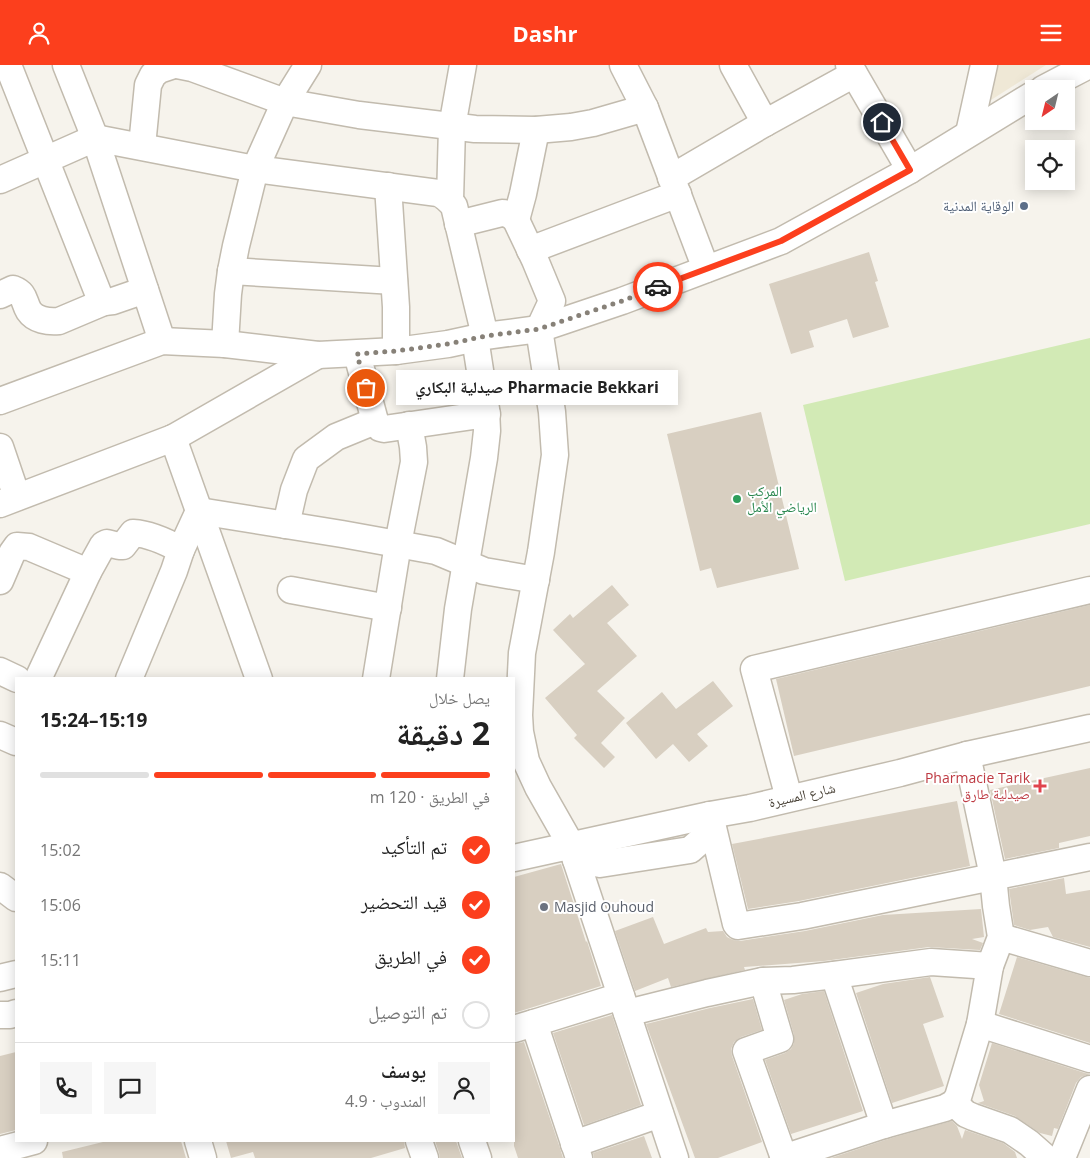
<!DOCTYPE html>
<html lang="ar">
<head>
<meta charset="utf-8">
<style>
	body { margin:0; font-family:"Open Sans","Noto Naskh Arabic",sans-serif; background:#f6f6f6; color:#222; direction:rtl; height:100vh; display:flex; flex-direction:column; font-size:19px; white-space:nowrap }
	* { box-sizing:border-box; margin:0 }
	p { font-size:16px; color:#767676 }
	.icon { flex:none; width:28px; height:28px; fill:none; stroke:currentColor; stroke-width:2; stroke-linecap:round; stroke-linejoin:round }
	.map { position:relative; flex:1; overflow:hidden; direction:ltr }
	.drawer { position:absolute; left:15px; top:612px; width:500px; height:465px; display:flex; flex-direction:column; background:#fff; border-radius:0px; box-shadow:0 2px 12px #0003; direction:rtl }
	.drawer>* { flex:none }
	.needle { width:32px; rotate:215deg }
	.tools { position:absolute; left:1025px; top:15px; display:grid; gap:10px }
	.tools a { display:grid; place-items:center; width:50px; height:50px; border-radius:0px; background:#fff; box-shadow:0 2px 12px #0003; font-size:25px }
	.pin { position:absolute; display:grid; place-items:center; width:42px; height:42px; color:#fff; margin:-21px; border:2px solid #fff; border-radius:50%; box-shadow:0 1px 5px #0007 }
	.courier { position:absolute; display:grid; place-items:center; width:50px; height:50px; margin:-25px; border:4px solid #fc3f1d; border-radius:50%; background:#fff; color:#222; box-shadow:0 1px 6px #0007 }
	.bubble { position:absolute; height:35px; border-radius:0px; background:#fff; box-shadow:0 2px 12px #0003; font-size:16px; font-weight:700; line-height:35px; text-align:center; direction:rtl }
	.head em { font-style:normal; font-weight:700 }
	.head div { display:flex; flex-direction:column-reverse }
	.head { display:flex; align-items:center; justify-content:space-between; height:85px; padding:0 25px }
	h1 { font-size:32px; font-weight:700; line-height:38px }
	.bar { display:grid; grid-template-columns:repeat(4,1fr); gap:8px 5px; align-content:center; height:60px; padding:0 25px }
	.bar i { height:6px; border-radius:4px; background:#e0e0e0 }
	.bar .active { background:#fc3f1d }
	.bar p { grid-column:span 4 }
	.line { display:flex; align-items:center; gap:12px; padding:0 25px; border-top:1px solid #e0e0e0 }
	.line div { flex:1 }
	.round { display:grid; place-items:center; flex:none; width:52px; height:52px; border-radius:0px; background:#f6f6f6 }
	ol { padding:0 25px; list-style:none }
	li { display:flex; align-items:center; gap:15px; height:55px }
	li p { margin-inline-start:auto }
	li .icon { padding:5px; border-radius:50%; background:#fc3f1d; color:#fff; stroke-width:4 }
	li:last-child { color:#767676 }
	li i { width:28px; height:28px; border:2px solid #e0e0e0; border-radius:50% }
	header { display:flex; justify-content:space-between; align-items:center; height:65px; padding:0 25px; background:#fc3f1d; color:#fff; font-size:22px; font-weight:700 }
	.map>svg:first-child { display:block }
</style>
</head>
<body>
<header><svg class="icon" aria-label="menu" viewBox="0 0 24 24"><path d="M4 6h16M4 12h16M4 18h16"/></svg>Dashr<svg class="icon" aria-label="person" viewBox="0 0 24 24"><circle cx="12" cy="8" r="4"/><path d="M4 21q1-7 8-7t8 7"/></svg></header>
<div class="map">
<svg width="1090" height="1093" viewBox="0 0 1090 1093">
	<rect width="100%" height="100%" fill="#f6f3ec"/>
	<!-- education -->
	<polygon fill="#efe8d6" points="990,0 1046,0 980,42"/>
	<!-- grass -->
	<polygon fill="#d2eab5" points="1090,273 1090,459 845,516 803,340"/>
	<!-- building -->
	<g fill="#d8cfc1">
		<polygon points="869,187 878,216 875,217 889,262 853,273 847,254 809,266 814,282 791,289 769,219"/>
		<polygon points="761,347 799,504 717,523 711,503 700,506 667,369"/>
		<polygon points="612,520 629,540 607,558 637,591 597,626 625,653 601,678 615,692 604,703 574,673 577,670 545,633 585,599 553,565 570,549 573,553"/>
		<polygon points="1090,540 1090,621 794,691 776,614"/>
		<polygon points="713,616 733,641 697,669 708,681 689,697 673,679 656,694 626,658 662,627 676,644"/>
		<polygon points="1090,703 1090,771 1059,778 1059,783 1005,794 990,725"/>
		<polygon points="957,736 970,801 799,836 748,844 732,779"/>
		<polygon points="561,799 586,877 587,876 601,921 514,948 514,812"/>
		<polygon points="1064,813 1066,829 1090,825 1090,882 1053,872 1048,862 1030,865 1014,860 1009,824"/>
		<polygon points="981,844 984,872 972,874 983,878 980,885 929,882 824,896 744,902 745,905 671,922 668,913 635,926 615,866 653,852 664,879 706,863 708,867 723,866 727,872 733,875 740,876 805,866 883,850"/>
		<polygon points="1017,892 1086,912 1090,913 1090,978 999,949"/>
		<polygon points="930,912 944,952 923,959 944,1021 892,1038 856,928 883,919"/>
		<polygon points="824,926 863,1046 791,1069 765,995 785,988 791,984 794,978 794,970 784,935 802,929"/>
		<polygon points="753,934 762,965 741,972 734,977 731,984 732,991 762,1077 718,1093 695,1093 646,959 710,943"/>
		<polygon points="612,950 641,1040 584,1060 553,968"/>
		<polygon points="524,977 560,1083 563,1093 518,1093 514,1081 514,979"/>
		<polygon points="992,978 1085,1008 1090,1009 1081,1012 1076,1018 1058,1064 1054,1063 1052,1071 1040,1068 1015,1051 978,1038 984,1036 979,1020"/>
		<polygon points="16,987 16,1065 0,1069 0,991"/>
		<polygon points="952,1056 957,1061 962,1074 965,1065 1003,1078 1015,1087 1017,1093 831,1093 888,1074"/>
		<polygon points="644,1071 652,1093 594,1093 593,1088"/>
		<polygon points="107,1076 181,1076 186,1093 63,1093 62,1087"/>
		<polygon points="226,1076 404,1076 405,1083 371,1093 255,1093 253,1087 231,1093"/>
		<polygon points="435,1076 456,1076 462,1093 440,1093 439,1088"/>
	</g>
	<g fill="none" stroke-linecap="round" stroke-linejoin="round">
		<!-- minor casing -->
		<g stroke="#c2bbae" stroke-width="29">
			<g id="minor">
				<polyline points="8,0 100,233 104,237 113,236 145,225"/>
				<polyline points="66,0 95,73 162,276"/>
				<polyline points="177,0 192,3 285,37 359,50 475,64 536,65 571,62 593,58 645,43"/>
				<polyline points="623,0 645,43 706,204"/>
				<polyline points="733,0 765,58"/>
				<polyline points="849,0 910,105"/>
				<polyline points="1043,24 1089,0"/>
				<polyline points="969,68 984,0"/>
				<polyline points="142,81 148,20 153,10 159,5 174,0"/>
				<polyline points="671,113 765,58 854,9"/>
				<path d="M0,115L95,73L255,104L438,128C445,131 449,135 454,141L485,271"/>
				<polyline points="388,121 396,242 396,286"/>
				<polyline points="450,135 452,62 463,0"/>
				<polyline points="516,155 523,129 536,65"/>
				<path d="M458,159L502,148C508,148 512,151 516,155L535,195L552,236L539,264L552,347L555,390L541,487L522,588L519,650L520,667L526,696L538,722L571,780L675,1093"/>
				<polyline points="530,185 678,129"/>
				<polyline points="231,206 394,216"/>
				<path d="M0,230L13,224C26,229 23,236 29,246C35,255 48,257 59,256L104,237"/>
				<polyline points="225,279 228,229 231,206 236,181 255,104 285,37 308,0"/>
				<polyline points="357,289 375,356 380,363 384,364 487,349"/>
				<polyline points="0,336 162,276 225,279 318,290 396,286 448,279 485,271 539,264 622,236 781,176 910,105 1034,29"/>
				<polyline points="173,373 259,614"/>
				<polyline points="0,382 17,432"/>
				<polyline points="0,439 173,373 318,290"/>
				<polyline points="286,460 294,425 306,394 336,372 375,356"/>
				<path d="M0,516L12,488L17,481L29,482L88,507L103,480L107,478L119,481H123L133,468C149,469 167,477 181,485L199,446L342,469L436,486L484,506L536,515"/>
				<polyline points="291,525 388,543"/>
				<polyline points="0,606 17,614"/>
				<polyline points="38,614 88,507"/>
				<polyline points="129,614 174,506 181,485"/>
				<polyline points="376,614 398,479 414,397 413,382 409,360"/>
				<polyline points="450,614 458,544 484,393 487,366 486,344 475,273"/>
				<polyline points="0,670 16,677"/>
				<polyline points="789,733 754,604 1090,525"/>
				<polyline points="710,750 736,859 738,861 802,851 1090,792"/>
				<polyline points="514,793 710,750 750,743 900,708 967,690 1090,663"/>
				<polyline points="576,795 600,799 690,785 713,765"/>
				<polyline points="0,821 16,833"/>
				<polyline points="1001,872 1090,898"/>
				<polyline points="834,910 884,1060"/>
				<polyline points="0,913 16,909"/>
				<polyline points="763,916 780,974 746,986 784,1093"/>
				<polyline points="627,948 707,928 763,916 793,915 834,910 931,897 990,901"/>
				<polyline points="0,950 10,950 16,948"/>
				<polyline points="534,958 621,931"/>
				<polyline points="980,959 1090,994"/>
				<polyline points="514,964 534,958 579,1093"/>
				<polyline points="954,1038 966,1049 973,1052 1010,1065 1029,1078 1046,1093"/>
				<polyline points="198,1076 203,1093"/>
				<polyline points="419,1076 425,1093"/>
				<polyline points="472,1076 478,1093"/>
				<polyline points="574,1079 660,1049"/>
				<polyline points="0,1085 34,1076"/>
				<polyline points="783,1093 884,1060 945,1043 954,1038 958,1032 980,959 990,901 1001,872 996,841 993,811 967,690"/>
				<polyline points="1062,1093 1090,1024"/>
			</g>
		</g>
		<!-- minor -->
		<use href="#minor" stroke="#fff" stroke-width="26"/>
	</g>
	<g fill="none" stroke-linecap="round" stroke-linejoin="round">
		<!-- done -->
		<polyline stroke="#878178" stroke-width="5" stroke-dasharray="0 9" points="366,323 357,289 396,286 448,279 486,271 539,264 622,236 658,222"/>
		<!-- route -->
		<polyline stroke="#fc3f1d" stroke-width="6" points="658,222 781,176 910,105 882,57"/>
	</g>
	<!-- markers -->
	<circle fill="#5c6f8a" stroke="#fff" stroke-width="2" cx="1024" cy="141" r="5"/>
	<circle fill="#2e9e5b" stroke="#fff" stroke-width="2" cx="737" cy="434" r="5"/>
	<path fill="#e0444e" stroke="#fff" stroke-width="2" d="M1037.5 713.5h5v5h5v5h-5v5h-5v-5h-5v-5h5z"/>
	<circle fill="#6b7280" stroke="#fff" stroke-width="2" cx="544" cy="842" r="5"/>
	<g text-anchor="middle" stroke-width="4" stroke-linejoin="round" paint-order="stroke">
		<!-- service labels -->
		<g font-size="14" fill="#4e5e75" stroke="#fff" text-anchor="end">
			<text x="1014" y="146">الوقاية المدنية</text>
		</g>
		<!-- leisure labels -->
		<g font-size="14" fill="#27864d" stroke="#fff" text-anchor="start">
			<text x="747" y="431">المركب<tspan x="747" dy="16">الرياضي الأمل</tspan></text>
		</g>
		<!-- health labels -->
		<g font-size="14" fill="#be3a42" stroke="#fff" text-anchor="end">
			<text x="1030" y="718">Pharmacie Tarik<tspan x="1030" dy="16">صيدلية طارق</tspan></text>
		</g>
		<!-- street labels -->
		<g font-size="14" fill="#4b4439" stroke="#fff">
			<text transform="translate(802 730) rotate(-13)" y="5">شارع المسيرة</text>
		</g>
		<!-- worship labels -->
		<g font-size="14" fill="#5b616d" stroke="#fff" text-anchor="start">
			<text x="554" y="847">Masjid Ouhoud</text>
		</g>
	</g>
</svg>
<div class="tools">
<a><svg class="needle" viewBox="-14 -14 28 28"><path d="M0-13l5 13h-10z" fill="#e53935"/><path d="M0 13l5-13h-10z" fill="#767676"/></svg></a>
<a><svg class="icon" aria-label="locate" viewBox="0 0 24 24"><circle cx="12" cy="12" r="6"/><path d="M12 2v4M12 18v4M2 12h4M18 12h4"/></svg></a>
</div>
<div class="pin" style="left:366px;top:323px;background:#ea580c"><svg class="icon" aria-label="bag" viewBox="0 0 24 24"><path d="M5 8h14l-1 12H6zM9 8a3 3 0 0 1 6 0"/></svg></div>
<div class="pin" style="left:882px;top:57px;background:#1f2937"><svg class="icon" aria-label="home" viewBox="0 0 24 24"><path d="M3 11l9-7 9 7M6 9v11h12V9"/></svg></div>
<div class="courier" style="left:658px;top:222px"><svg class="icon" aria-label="car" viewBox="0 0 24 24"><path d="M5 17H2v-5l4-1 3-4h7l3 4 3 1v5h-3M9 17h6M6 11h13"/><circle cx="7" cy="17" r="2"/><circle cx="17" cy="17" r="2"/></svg></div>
<div class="bubble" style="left:396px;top:305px;width:282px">Pharmacie Bekkari صيدلية البكاري</div>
<section class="drawer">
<div class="head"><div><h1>2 دقيقة</h1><p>يصل خلال</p></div><em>15:19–15:24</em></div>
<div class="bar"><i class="active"></i><i class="active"></i><i class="active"></i><i></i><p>في الطريق · 120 m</p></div>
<ol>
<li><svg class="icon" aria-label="check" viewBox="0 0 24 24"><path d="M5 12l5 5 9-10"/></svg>تم التأكيد<p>15:02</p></li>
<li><svg class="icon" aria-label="check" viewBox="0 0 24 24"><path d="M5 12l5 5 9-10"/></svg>قيد التحضير<p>15:06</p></li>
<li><svg class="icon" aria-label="check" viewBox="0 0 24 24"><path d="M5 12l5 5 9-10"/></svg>في الطريق<p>15:11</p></li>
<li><i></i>تم التوصيل</li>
</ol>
<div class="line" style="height:90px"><a class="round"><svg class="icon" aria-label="person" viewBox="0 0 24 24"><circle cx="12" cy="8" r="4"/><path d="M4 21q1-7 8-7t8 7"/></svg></a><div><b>يوسف</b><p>المندوب · 4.9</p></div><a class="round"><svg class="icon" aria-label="chat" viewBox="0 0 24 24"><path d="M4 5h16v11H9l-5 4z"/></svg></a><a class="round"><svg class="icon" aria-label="phone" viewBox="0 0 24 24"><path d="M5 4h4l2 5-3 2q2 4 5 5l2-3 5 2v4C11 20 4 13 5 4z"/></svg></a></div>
</section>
</div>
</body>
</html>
